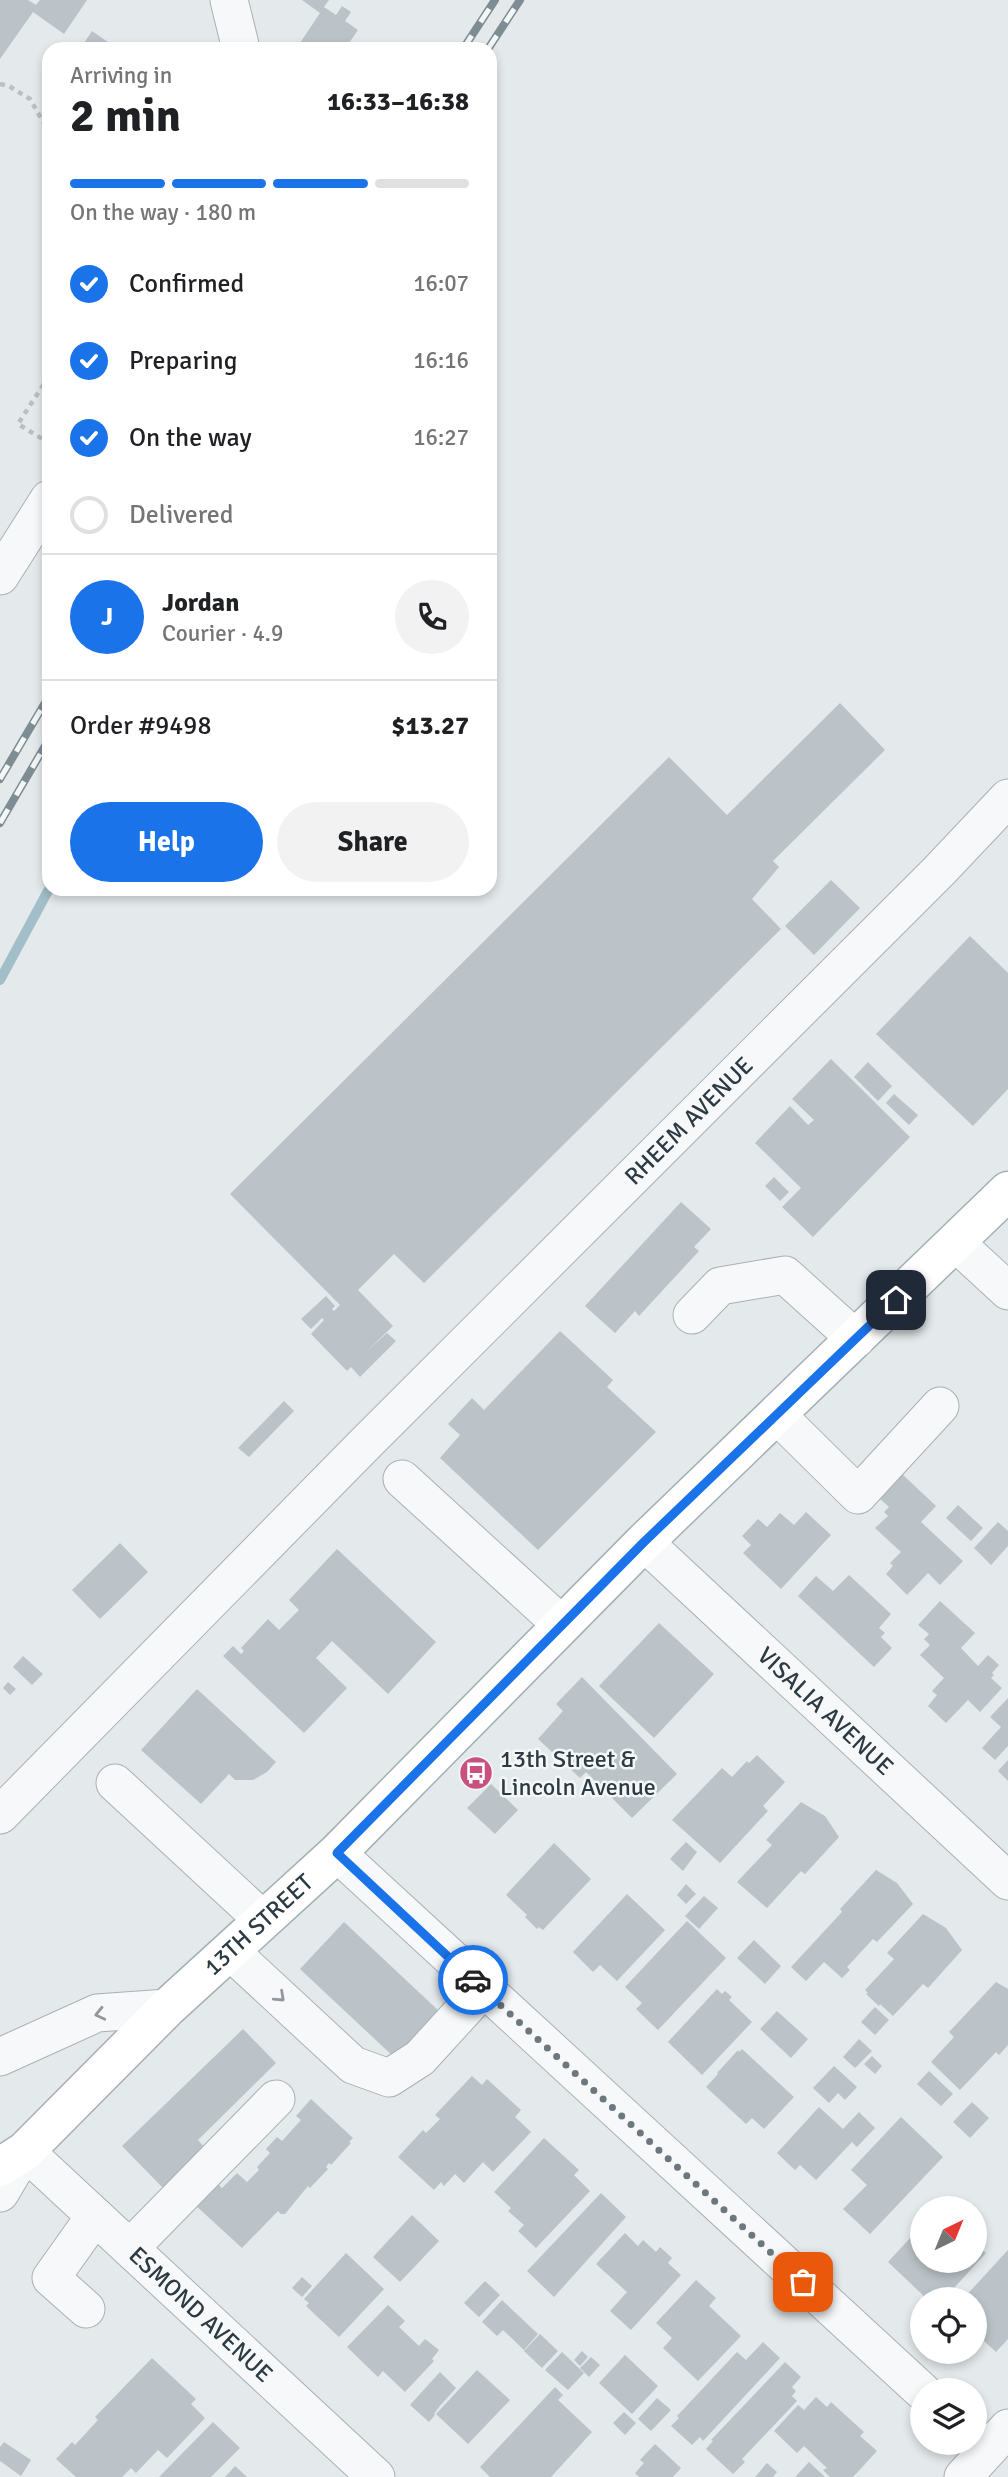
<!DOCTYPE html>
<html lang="en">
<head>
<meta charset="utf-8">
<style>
	body { margin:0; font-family:Signika,sans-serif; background:#f2f2f2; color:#202124; height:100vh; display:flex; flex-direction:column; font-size:26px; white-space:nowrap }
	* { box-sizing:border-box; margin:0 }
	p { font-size:23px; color:#757577 }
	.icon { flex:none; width:38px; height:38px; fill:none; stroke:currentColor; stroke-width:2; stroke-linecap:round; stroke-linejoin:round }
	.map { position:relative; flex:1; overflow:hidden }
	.side { position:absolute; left:42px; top:42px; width:455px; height:854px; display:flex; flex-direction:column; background:#fff; border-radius:21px; box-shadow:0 4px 10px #0003 }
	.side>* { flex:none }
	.needle { width:46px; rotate:43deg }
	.buttons { position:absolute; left:910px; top:2196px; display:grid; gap:14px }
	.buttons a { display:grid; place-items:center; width:77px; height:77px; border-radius:50%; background:#fff; box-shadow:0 4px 10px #0003; font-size:35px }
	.pin { position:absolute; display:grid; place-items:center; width:60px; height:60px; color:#fff; margin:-30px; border-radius:14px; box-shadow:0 4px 10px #0006 }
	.courier { position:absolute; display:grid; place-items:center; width:70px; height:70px; margin:-35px; border:5px solid #1a73e8; border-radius:50%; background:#fff; color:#222; box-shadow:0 2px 9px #0007 }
	.headline em { font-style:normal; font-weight:700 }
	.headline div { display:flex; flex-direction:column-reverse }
	.headline { display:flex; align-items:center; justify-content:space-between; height:119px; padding:0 28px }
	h1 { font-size:46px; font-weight:700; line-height:52px }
	.bar { display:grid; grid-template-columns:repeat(4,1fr); gap:10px 7px; align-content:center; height:84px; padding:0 28px }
	.bar i { height:9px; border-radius:5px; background:#e0e0e0 }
	.bar .on { background:#1a73e8 }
	.bar p { grid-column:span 4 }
	.line { display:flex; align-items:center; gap:18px; padding:0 28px; border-top:2px solid #e0e0e0 }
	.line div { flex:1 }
	.round { display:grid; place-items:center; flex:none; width:74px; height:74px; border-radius:37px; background:#f2f2f2 }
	ol { padding:0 28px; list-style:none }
	li { display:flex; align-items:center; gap:21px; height:77px }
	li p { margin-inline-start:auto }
	li .icon { padding:7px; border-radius:50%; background:#1a73e8; color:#fff; stroke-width:4 }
	li:last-child { color:#757577 }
	li i { width:38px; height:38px; border:4px solid #e0e0e0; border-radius:50% }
	.action { display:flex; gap:14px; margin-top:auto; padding:14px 28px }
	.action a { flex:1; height:80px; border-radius:42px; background:#1a73e8; color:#fff; font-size:28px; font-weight:700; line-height:80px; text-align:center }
	.action a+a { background:#f2f2f2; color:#202124 }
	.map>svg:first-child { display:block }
</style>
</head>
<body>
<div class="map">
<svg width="1008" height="2477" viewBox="0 0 1008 2477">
	<rect width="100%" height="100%" fill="#e4e9eb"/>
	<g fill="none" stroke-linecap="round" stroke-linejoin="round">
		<!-- stream -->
		<polyline stroke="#a1bec9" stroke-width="10" points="0,980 49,889"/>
	</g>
	<!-- building -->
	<g fill="#bbc3c8">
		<polygon points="0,0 28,0 36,5 40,0 87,0 64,34 33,12 0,59"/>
		<polygon points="302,0 329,0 324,7 336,15 342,6 351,12 345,21 358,30 345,49 296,49 320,13"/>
		<polygon points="92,31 118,49 80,49"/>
		<polygon points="840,703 885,750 773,861 779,867 752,899 781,929 424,1283 394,1254 358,1290 393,1326 365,1353 387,1333 396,1341 360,1377 351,1367 347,1371 311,1334 324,1320 322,1318 311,1329 301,1319 326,1296 335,1306 332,1309 334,1311 340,1305 230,1194 669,757 727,815"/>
		<polygon points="831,880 860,908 814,955 785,926"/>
		<polygon points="970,936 1008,973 1008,1089 973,1126 876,1034"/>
		<polygon points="831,1059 910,1137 813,1237 782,1207 801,1188 755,1143 790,1106 808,1125 814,1120 792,1099"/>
		<polygon points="868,1062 892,1086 878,1101 854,1077"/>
		<polygon points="894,1094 918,1115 909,1125 886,1103"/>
		<polygon points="774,1177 789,1192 780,1201 765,1186"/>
		<polygon points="681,1202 711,1229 694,1247 699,1251 639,1316 635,1311 615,1333 585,1306"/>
		<polygon points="560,1331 613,1380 607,1387 656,1432 538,1550 440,1458 460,1435 448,1424 472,1398 484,1410"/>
		<polygon points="284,1401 294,1411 249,1457 238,1448"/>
		<polygon points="901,1473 936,1506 921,1522 963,1561 940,1585 928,1573 907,1595 886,1574 893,1566 890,1563 901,1552 875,1528 888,1516 884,1512 889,1507 878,1497"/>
		<polygon points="958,1505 983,1528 971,1541 946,1518"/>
		<polygon points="806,1512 831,1535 781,1589 743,1553 751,1545 742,1536 758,1519 767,1527 780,1513 794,1525"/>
		<polygon points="998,1522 1008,1531 1008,1546 991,1565 974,1548"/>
		<polygon points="120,1543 148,1572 100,1619 72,1590"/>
		<polygon points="337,1549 436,1642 388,1694 332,1641 316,1658 347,1688 304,1733 223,1656 233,1646 241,1654 244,1651 241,1648 268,1619 279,1630 299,1610 289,1600"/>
		<polygon points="849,1575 891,1614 879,1628 885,1633 881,1637 892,1648 874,1667 798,1596 816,1576 833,1591"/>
		<polygon points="940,1601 975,1633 961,1648 978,1666 988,1655 999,1665 992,1673 994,1675 991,1678 1002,1688 980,1712 968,1700 946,1723 928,1706 937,1695 932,1691 944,1678 920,1655 930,1645 924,1639 929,1634 918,1625"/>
		<polygon points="659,1623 714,1674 654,1738 599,1686"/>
		<polygon points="23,1656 43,1674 32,1685 13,1667"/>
		<polygon points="582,1677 677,1774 632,1818 586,1772 580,1778 538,1739 563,1711 556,1704"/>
		<polygon points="8,1682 16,1689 10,1695 3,1688"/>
		<polygon points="197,1689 276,1762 267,1772 253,1780 235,1780 229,1774 201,1804 141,1750"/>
		<polygon points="1008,1698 1008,1746 995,1760 982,1748 1001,1727 990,1717"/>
		<polygon points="757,1755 785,1782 763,1806 768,1811 720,1863 672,1820 722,1768 732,1777 747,1761 749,1763"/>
		<polygon points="1008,1760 1008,1781 998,1771"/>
		<polygon points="491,1784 518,1810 495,1834 467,1808"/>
		<polygon points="801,1802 825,1816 839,1837 805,1874 801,1871 767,1908 737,1882 772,1845 766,1840"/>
		<polygon points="686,1842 697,1852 683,1871 670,1859"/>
		<polygon points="554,1843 591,1879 543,1930 539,1927 537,1929 525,1917 527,1915 506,1895"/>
		<polygon points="876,1870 897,1883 913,1904 877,1942 873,1939 847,1967 850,1970 842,1978 824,1962 806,1981 791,1967 842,1912 840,1909"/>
		<polygon points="686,1884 696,1894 686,1904 677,1895"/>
		<polygon points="627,1894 665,1930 617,1981 600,1965 593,1972 573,1952"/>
		<polygon points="704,1896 718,1908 699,1929 685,1916"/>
		<polygon points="923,1914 946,1928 962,1950 928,1988 923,1984 893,2016 880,2004 879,2006 866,1994 868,1993 865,1990 894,1959 887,1953"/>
		<polygon points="687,1921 726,1958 658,2030 636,2009 642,2003 625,1987"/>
		<polygon points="344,1922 440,2012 396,2059 300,1969"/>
		<polygon points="754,1940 781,1966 765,1984 737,1958"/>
		<polygon points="996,1982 1008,1989 1008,2045 999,2055 996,2052 960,2090 931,2062 954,2037 949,2032"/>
		<polygon points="717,1989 722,1994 725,1991 732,1997 729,2000 752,2022 702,2075 668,2042"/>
		<polygon points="875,2007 889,2020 875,2035 861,2022"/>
		<polygon points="777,2011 808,2039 791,2058 760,2029"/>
		<polygon points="243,2029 276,2063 198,2140 205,2148 163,2188 122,2146"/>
		<polygon points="859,2039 872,2051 855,2068 843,2057"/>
		<polygon points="742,2049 794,2097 764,2129 752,2118 746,2124 706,2087 718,2074 717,2073 738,2050 739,2052"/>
		<polygon points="872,2056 882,2066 875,2074 864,2064"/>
		<polygon points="834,2066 857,2087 845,2100 838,2093 829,2103 813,2088"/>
		<polygon points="929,2071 953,2094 941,2106 917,2084"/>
		<polygon points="472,2076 482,2085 487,2079 521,2110 515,2117 531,2132 493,2172 483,2162 464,2183 455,2174 444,2186 441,2182 434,2190 398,2157 423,2130 426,2133 440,2119 435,2115"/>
		<polygon points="311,2099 353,2138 349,2142 351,2143 331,2165 329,2163 326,2167 328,2169 310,2188 308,2186 285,2214 281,2214 278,2211 242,2248 194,2204 215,2181 222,2188 237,2173 247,2182 259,2170 257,2167 270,2153 266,2149 277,2137 282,2141 301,2120 296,2116"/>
		<polygon points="972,2102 989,2118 970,2138 953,2122"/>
		<polygon points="819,2107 843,2129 859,2112 875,2128 857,2147 852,2142 816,2180 800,2165 795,2170 777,2153"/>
		<polygon points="901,2117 943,2157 870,2234 843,2209 867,2185 851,2170"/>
		<polygon points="544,2138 579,2170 574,2175 590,2191 536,2248 518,2231 524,2225 508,2211 511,2208 494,2192"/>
		<polygon points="601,2193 626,2217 554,2297 527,2271"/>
		<polygon points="412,2215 439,2241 400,2282 373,2257"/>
		<polygon points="922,2225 922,2261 975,2261 975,2242 986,2253 943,2300 928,2300 888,2262"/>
		<polygon points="625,2233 638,2246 643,2240 656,2252 660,2247 672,2258 668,2263 681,2275 631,2330 610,2311 627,2292 596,2264"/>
		<polygon points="1008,2250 1008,2339 996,2352 984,2341 979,2346 975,2342 975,2300 962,2300"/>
		<polygon points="346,2253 384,2289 339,2337 306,2306 309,2303 304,2299"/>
		<polygon points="302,2277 312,2286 302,2297 292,2288"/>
		<polygon points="696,2280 716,2298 709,2306 741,2336 698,2381 663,2348 672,2338 656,2323"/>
		<polygon points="485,2281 500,2295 479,2317 464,2303"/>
		<polygon points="502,2300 538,2334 524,2350 503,2330 497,2336 482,2322"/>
		<polygon points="388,2305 405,2321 399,2327 419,2346 425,2339 439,2350 432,2359 434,2361 405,2392 383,2371 378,2377 347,2347"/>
		<polygon points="540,2334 558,2351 542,2368 524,2351"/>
		<polygon points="763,2342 780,2358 703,2441 700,2437 692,2445 671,2426 679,2418 677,2416 737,2352 746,2360"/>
		<polygon points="582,2351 588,2357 580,2366 574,2360"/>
		<polygon points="562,2352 584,2373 568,2390 545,2370"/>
		<polygon points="625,2355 658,2386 632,2414 599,2383"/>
		<polygon points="591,2357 600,2365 589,2377 580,2368"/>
		<polygon points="152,2358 196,2399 191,2404 205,2418 167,2458 158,2450 136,2473 131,2468 122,2477 76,2477 56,2459 72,2442 75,2445 98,2420 95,2417"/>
		<polygon points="785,2362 801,2377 792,2387 796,2391 792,2396 797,2401 742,2459 745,2462 733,2474 706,2449 713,2441 711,2440"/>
		<polygon points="477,2370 510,2400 468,2444 436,2414"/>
		<polygon points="440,2372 456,2388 439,2407 434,2414 435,2415 429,2422 410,2405"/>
		<polygon points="555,2387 563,2395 558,2400 592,2432 551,2477 490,2477 480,2467"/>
		<polygon points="816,2397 827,2407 831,2402 864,2432 860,2436 877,2451 853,2477 830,2477 823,2470 827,2468 804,2446 797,2453 774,2431 798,2405 804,2410"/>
		<polygon points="657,2398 671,2410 651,2431 638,2419"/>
		<polygon points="624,2412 636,2423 625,2435 613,2423"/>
		<polygon points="213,2422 240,2448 211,2477 159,2477"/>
		<polygon points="4,2442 31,2460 21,2476 0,2461 0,2447"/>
		<polygon points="655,2444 681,2468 673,2477 639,2477 635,2473 644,2463 640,2460"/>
		<polygon points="809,2462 825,2477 795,2477"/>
		<polygon points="767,2463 777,2472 773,2477 755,2477"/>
		<polygon points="235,2466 247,2477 225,2477"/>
	</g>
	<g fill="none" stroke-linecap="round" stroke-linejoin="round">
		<!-- minor casing -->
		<g stroke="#a9b1b5" stroke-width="39">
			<g id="minor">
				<polyline points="229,0 241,49"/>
				<polyline points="0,576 49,499"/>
				<polyline points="956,1243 1008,1291"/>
				<polyline points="692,1315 720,1286 785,1275 856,1339"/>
				<polyline points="777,1415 858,1495 940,1406"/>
				<polyline points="402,1479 562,1625"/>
				<path id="s1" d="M644,1542L1008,1881"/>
				<polyline points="115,1783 263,1920"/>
				<path id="s2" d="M0,1815L367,1442L939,871L1008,798"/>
				<polyline points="337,1853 922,2391"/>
				<polyline points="230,1951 353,2065 389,2078 420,2058 483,1989"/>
				<polyline points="0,2057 97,2013 167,2008"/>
				<path id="s3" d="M0,2193L25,2151L376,2477"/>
				<polyline points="130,2248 276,2099"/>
				<polyline points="86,2309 51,2278 95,2216"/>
				<polyline points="963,2477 1008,2428"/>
			</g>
		</g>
		<!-- major casing -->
		<g stroke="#a4b0b6" stroke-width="41">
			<g id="major">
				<path id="s4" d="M0,2167L25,2151L167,2008L337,1853L644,1542L1008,1191"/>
			</g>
		</g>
		<!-- path -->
		<g stroke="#babfc2" stroke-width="4.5" stroke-dasharray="5 5" stroke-linecap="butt">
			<polyline points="0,84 9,86 30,99 45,125 47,293 49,298"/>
			<polyline points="49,376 18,424 49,443"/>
		</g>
		<!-- minor -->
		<use href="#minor" stroke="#f7f8f9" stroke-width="37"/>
		<!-- major -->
		<use href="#major" stroke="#fff" stroke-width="38"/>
		<!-- rail casing -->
		<g stroke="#7e8c94" stroke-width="8">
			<g id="rail">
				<polyline points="463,49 495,0"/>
				<polyline points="488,49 520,0"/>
				<polyline points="0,779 49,696"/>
				<polyline points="0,823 49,739"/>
			</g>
		</g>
		<!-- rail -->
		<use href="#rail" stroke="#f4f7f8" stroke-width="5" stroke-dasharray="16" stroke-linecap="butt"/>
	</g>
	<!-- one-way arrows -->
	<defs><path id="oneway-chevron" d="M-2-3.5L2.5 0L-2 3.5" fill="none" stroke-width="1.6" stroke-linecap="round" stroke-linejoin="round" transform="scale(1.75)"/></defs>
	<g stroke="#92999e">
		<use href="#oneway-chevron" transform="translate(280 1997) rotate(43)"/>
		<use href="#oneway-chevron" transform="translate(100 2014) rotate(167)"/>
	</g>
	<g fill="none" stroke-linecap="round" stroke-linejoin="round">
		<!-- done -->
		<polyline stroke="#6c777e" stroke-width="7" stroke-dasharray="0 12.6" points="473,1980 803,2282"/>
		<!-- route -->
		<polyline stroke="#1a73e8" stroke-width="9" points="473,1980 337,1853 644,1542 896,1300"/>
	</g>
	<!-- icons -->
	<defs>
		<g id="bus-disc" transform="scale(1.75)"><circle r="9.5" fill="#c95180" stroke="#f4f7f8"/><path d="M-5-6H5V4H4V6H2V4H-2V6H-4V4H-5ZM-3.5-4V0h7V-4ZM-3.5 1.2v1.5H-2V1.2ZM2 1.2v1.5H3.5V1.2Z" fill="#fff"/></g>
	</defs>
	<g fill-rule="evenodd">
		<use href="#bus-disc" x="476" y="1773"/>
	</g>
	<g text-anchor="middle" stroke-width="5" stroke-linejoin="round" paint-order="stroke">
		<!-- street labels -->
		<g font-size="24" fill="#2c3a43" stroke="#f4f7f8">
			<text dy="8" stroke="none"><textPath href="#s2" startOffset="978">RHEEM AVENUE</textPath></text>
			<text dy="8" stroke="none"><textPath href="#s1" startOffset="248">VISALIA AVENUE</textPath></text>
			<text dy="8" stroke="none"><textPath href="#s4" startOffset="355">13TH STREET</textPath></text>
			<text dy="8" stroke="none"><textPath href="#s3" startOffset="289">ESMOND AVENUE</textPath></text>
		</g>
		<!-- poi labels -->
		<g font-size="24" fill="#2c3a43" stroke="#f4f7f8" text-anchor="start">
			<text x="500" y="1767">13th Street &amp;<tspan x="500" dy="28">Lincoln Avenue</tspan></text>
		</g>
	</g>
</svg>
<div class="buttons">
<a><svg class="needle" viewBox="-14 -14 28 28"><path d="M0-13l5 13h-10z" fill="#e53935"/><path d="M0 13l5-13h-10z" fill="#757577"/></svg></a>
<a><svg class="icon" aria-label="locate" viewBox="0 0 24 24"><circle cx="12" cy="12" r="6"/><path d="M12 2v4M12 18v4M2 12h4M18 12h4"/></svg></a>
<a><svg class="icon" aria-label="layers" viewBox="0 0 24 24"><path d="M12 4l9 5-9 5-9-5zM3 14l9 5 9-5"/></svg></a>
</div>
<div class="pin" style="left:803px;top:2282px;background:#ea580c"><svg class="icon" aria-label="bag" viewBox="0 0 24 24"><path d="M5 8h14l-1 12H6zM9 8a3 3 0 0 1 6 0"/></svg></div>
<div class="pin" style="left:896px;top:1300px;background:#1f2937"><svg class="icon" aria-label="home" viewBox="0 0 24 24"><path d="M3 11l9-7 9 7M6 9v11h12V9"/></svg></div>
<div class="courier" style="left:473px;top:1980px"><svg class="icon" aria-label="car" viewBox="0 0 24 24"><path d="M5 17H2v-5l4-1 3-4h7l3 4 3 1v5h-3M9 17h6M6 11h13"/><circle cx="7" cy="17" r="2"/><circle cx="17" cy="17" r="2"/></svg></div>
<section class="side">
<div class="headline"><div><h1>2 min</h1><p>Arriving in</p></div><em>16:33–16:38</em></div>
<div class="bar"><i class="on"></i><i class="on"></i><i class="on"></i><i></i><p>On the way · 180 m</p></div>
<ol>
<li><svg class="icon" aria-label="check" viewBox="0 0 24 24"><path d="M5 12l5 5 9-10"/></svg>Confirmed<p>16:07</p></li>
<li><svg class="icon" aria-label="check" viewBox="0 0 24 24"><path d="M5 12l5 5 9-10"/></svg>Preparing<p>16:16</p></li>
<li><svg class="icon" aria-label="check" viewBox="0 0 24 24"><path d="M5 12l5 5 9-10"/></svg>On the way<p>16:27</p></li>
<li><i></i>Delivered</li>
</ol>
<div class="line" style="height:126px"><b class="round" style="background:#1a73e8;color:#fff">J</b><div><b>Jordan</b><p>Courier · 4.9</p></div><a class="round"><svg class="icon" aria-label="phone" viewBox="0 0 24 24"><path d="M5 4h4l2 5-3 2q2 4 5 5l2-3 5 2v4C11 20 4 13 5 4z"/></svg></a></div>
<div class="line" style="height:91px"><div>Order #9498</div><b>$13.27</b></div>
<div class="action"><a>Help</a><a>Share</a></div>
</section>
</div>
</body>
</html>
